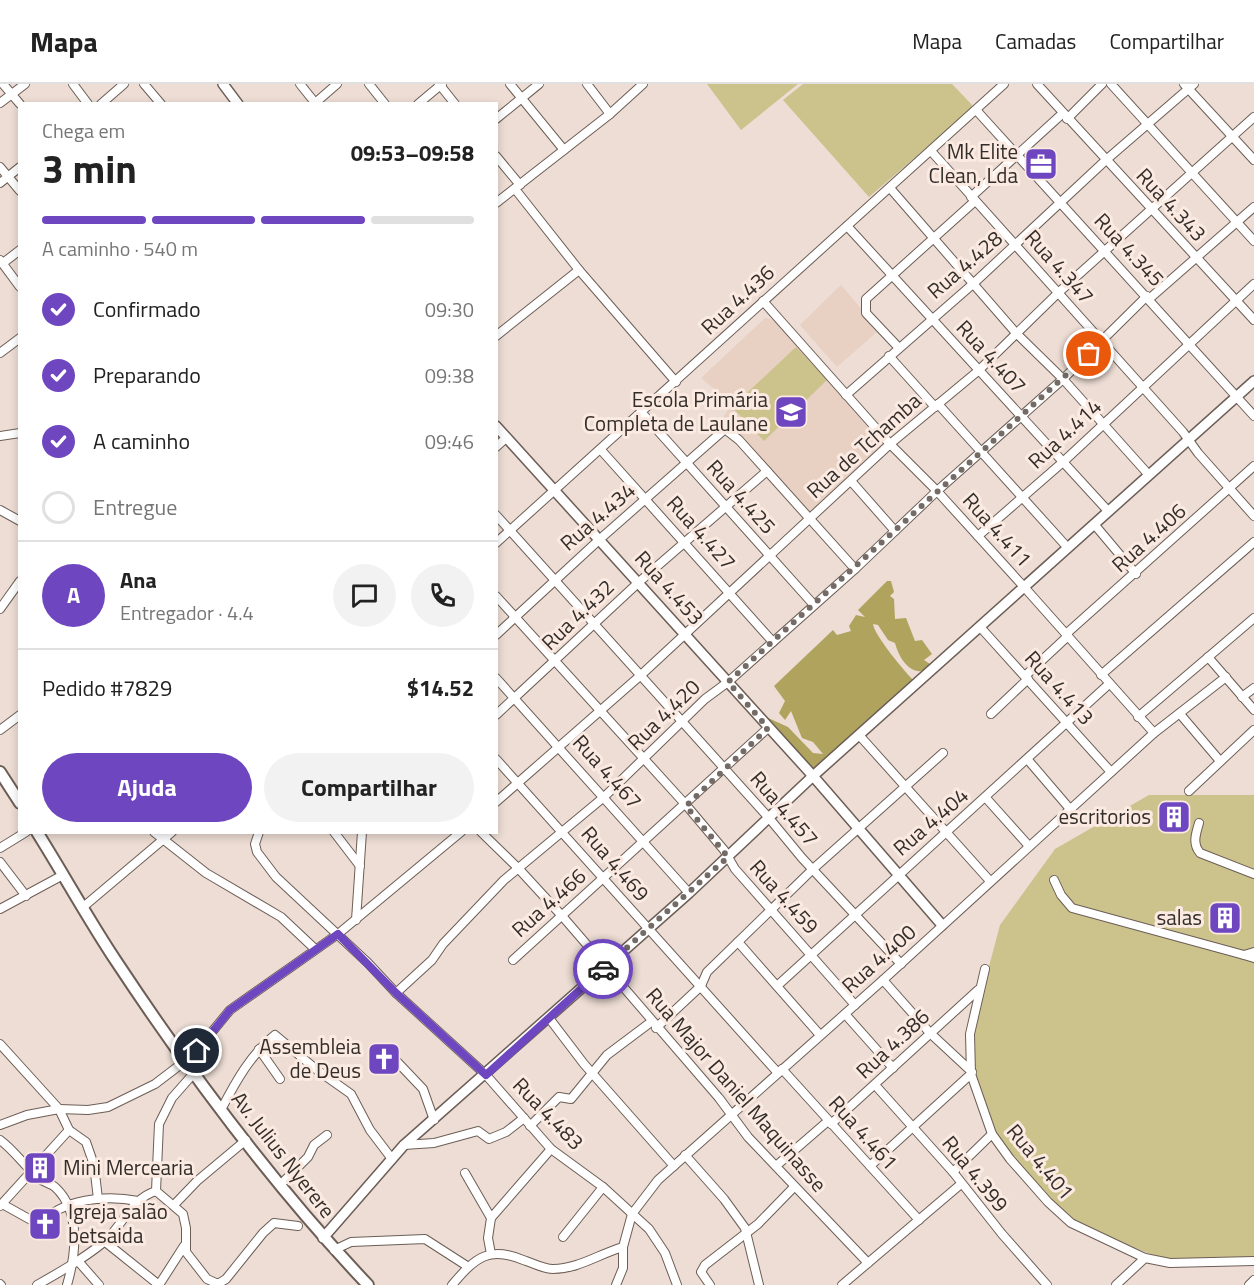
<!DOCTYPE html>
<html lang="pt">
<head>
<meta charset="utf-8">
<style>
	body { margin:0; font-family:"Titillium Web",sans-serif; background:#f2f2f2; color:#222; height:100vh; display:flex; flex-direction:column; font-size:22px; white-space:nowrap }
	* { box-sizing:border-box; margin:0 }
	p { font-size:20px; color:#767676 }
	.icon { flex:none; width:33px; height:33px; fill:none; stroke:currentColor; stroke-width:2; stroke-linecap:round; stroke-linejoin:round }
	.map { position:relative; flex:1; overflow:hidden }
	.panel { position:absolute; left:18px; top:18px; width:480px; height:732px; display:flex; flex-direction:column; background:#fff; border-radius:0px; box-shadow:0 3px 9px #0003 }
	.panel>* { flex:none }
	.pin { position:absolute; display:grid; place-items:center; width:51px; height:51px; color:#fff; margin:-26px; border:3px solid #fff; border-radius:50%; box-shadow:0 2px 6px #0007 }
	.courier { position:absolute; display:grid; place-items:center; width:60px; height:60px; margin:-30px; border:4px solid #6e46bf; border-radius:50%; background:#fff; color:#222; box-shadow:0 2px 8px #0007 }
	.headline em { font-style:normal; font-weight:700 }
	.headline div { display:flex; flex-direction:column-reverse }
	.headline { display:flex; align-items:center; justify-content:space-between; height:102px; padding:0 24px }
	h1 { font-size:39px; font-weight:700; line-height:45px }
	.bar { display:grid; grid-template-columns:repeat(4,1fr); gap:9px 6px; align-content:center; height:72px; padding:0 24px }
	.bar i { height:8px; border-radius:4px; background:#e0e0e0 }
	.bar .current { background:#6e46bf }
	.bar p { grid-column:span 4 }
	.line { display:flex; align-items:center; gap:15px; padding:0 24px; border-top:2px solid #e0e0e0 }
	.line div { flex:1 }
	.round { display:grid; place-items:center; flex:none; width:63px; height:63px; border-radius:32px; background:#f2f2f2 }
	ol { padding:0 24px; list-style:none }
	li { display:flex; align-items:center; gap:18px; height:66px }
	li p { margin-inline-start:auto }
	li .icon { padding:6px; border-radius:50%; background:#6e46bf; color:#fff; stroke-width:4 }
	li:last-child { color:#767676 }
	li i { width:33px; height:33px; border:3px solid #e0e0e0; border-radius:50% }
	.button { display:flex; gap:12px; margin-top:auto; padding:12px 24px }
	.button a { flex:1; height:69px; border-radius:36px; background:#6e46bf; color:#fff; font-size:24px; font-weight:700; line-height:69px; text-align:center }
	.button a+a { background:#f2f2f2; color:#222 }
	header { display:flex; align-items:center; gap:36px; box-sizing:border-box; height:84px; padding:0 30px; background:#fff; border-bottom:2px solid #e0e0e0 }
	header strong { font-size:28px }
	nav { display:flex; gap:33px; margin-inline-start:auto; font-size:21px }
	.map>svg:first-child { display:block }
</style>
</head>
<body>
<header>
<strong>Mapa</strong>
<nav><a>Mapa</a><a>Camadas</a><a>Compartilhar</a></nav>
</header>
<div class="map">
<svg width="1254" height="1201" viewBox="0 0 1254 1201">
	<rect width="100%" height="100%" fill="#edddd4"/>
	<!-- built -->
	<g fill="#e8d0c3">
		<polygon points="841,201 879,246 837,283 800,241"/>
		<polygon points="765,234 775,236 883,360 808,429 722,335 732,320 701,294"/>
	</g>
	<!-- green -->
	<g fill="#ccc28c">
		<polygon points="707,0 798,0 741,46"/>
		<polygon points="803,0 952,0 974,23 869,113 783,16"/>
		<polygon points="796,263 827,296 764,357 732,323"/>
		<polygon points="1149,711 1254,711 1254,1173 1166,1176 1071,1139 996,1055 977,1009 969,958 1000,841 1055,765"/>
	</g>
	<!-- forest -->
	<path fill="#afa35e" d="M887,497H891L894,508L890,512L894,515L895,535L906,534L915,557L922,556L932,570L924,576L930,580L929,585C911,594 899,574 895,559L888,556L878,541L873,540C874,551 905,588 915,598L812,691L765,636L766,633L788,643L813,669L823,670L813,658L802,654L791,627L785,636L779,629L785,617L774,602L833,546L837,551L851,547L849,542L856,531L865,533L858,526Z"/>
	<g fill="none" stroke-linecap="round" stroke-linejoin="round">
		<!-- minor casing -->
		<g stroke="#6c5e56" stroke-width="10">
			<g id="minor">
				<polyline points="3,0 20,20"/>
				<polyline points="73,0 88,20"/>
				<polyline points="144,0 161,20"/>
				<polyline points="300,0 316,20"/>
				<polyline points="369,0 385,20"/>
				<polyline points="439,0 455,20"/>
				<polyline points="510,0 564,66"/>
				<polyline points="587,0 610,30"/>
				<polyline points="1037,0 1254,236"/>
				<polyline points="1111,0 1254,157"/>
				<polyline points="1184,0 1254,76"/>
				<polyline points="0,19 25,0"/>
				<polyline points="101,20 124,0"/>
				<polyline points="314,20 337,0"/>
				<polyline points="418,20 442,0"/>
				<polyline points="977,27 1254,332"/>
				<polyline points="496,35 539,0"/>
				<polyline points="1067,35 1102,0"/>
				<polyline points="931,67 1183,348 1198,369 1254,432"/>
				<polyline points="496,72 520,101"/>
				<polyline points="0,83 20,107"/>
				<polyline points="0,99 20,83"/>
				<polyline points="890,104 1016,249 1063,295 1148,390"/>
				<polyline points="515,105 579,186 676,298"/>
				<polyline points="971,113 1062,30"/>
				<polyline points="496,119 610,30 643,0"/>
				<polyline points="847,142 1108,427"/>
				<polyline points="0,176 20,203"/>
				<polyline points="3,179 20,166"/>
				<polyline points="1149,215 1254,123"/>
				<polyline points="763,217 890,360 937,407 1025,504 1154,649"/>
				<polyline points="496,252 579,186"/>
				<polyline points="899,264 866,229 866,215 975,117"/>
				<polyline points="0,269 20,254"/>
				<polyline points="889,272 935,323"/>
				<polyline points="846,311 974,199 1106,76 1194,0"/>
				<polyline points="938,320 1068,464"/>
				<polyline points="642,329 814,521"/>
				<polyline points="0,352 20,349"/>
				<polyline points="496,363 506,354"/>
				<polyline points="601,366 773,558"/>
				<polyline points="851,397 895,447"/>
				<polyline points="0,426 20,437"/>
				<polyline points="496,431 769,734 802,774 901,880"/>
				<polyline points="1094,440 1136,490"/>
				<polyline points="978,452 1063,378 1254,200"/>
				<polyline points="496,459 1004,0"/>
				<polyline points="496,512 686,721 724,766 735,785 855,921"/>
				<polyline points="0,525 20,497"/>
				<polyline points="981,544 1111,688"/>
				<polyline points="1066,550 1254,382"/>
				<polyline points="496,551 600,455 725,345 739,356 855,485"/>
				<polyline points="1208,573 1254,626"/>
				<polyline points="1101,591 1254,458"/>
				<polyline points="1025,592 1068,552"/>
				<polyline points="496,594 689,809"/>
				<polyline points="1242,613 1254,604"/>
				<polyline points="991,630 1028,595"/>
				<polyline points="1180,630 1220,677"/>
				<polyline points="496,631 639,498 767,387"/>
				<polyline points="1138,633 1254,534"/>
				<polyline points="0,646 20,631"/>
				<polyline points="859,651 990,797"/>
				<polyline points="496,675 778,989"/>
				<polyline points="1028,676 1070,725"/>
				<polyline points="1189,707 1254,646"/>
				<polyline points="986,714 1029,762"/>
				<polyline points="496,718 641,591 890,360 978,287 1058,209 1254,33"/>
				<path d="M1199,739C1196,750 1192,759 1200,769L1254,790"/>
				<polyline points="154,748 206,789 281,833 315,865"/>
				<polyline points="259,748 255,760 257,768 276,793 368,879 396,909 486,991 551,1065 603,1103 649,1145 665,1169 677,1201"/>
				<polyline points="334,748 360,782"/>
				<polyline points="481,748 518,784 563,833 719,1014 748,1053 868,1179"/>
				<polyline points="0,764 26,748"/>
				<polyline points="0,778 26,812"/>
				<polyline points="1054,796 1061,811 1072,824 1244,871"/>
				<polyline points="82,824 172,748"/>
				<polyline points="0,825 63,791"/>
				<polyline points="356,836 362,748"/>
				<polyline points="738,858 820,951"/>
				<polyline points="1254,868 1244,871 1254,874"/>
				<polyline points="513,876 768,644"/>
				<polyline points="985,885 970,950 971,990 992,1050 1010,1075 1048,1118 1071,1139 1145,1174 1170,1179 1254,1177"/>
				<polyline points="883,896 930,949 972,988"/>
				<polyline points="777,902 1109,600"/>
				<polyline points="396,909 432,876 443,860 504,796 604,713 705,615 728,598 855,485 937,407 1063,295 1147,212"/>
				<polyline points="845,930 893,984"/>
				<polyline points="549,934 584,980 674,1082"/>
				<polyline points="656,944 701,902 707,888 813,785 943,669"/>
				<polyline points="0,960 59,1025 69,1046 86,1058 94,1081 98,1115"/>
				<polyline points="384,964 423,1005 434,1036"/>
				<polyline points="259,965 280,995"/>
				<polyline points="782,985 919,1136"/>
				<polyline points="876,1002 953,1088 1002,1150 1047,1201"/>
				<path d="M222,1024C236,997 251,970 275,951L317,986L351,1010L370,1046L392,1075"/>
				<polyline points="831,1040 978,906"/>
				<polyline points="0,1041 27,1031 59,1025 88,1026 108,1023 155,1000 193,971 230,926 338,850 461,748"/>
				<polyline points="530,1042 559,1013 571,1015 607,971 651,938"/>
				<path d="M0,1056C15,1067 25,1083 40,1095C45,1099 51,1099 56,1104C81,1128 76,1170 67,1201"/>
				<polyline points="404,1061 434,1059 478,1047 489,1055 506,1048 524,1034"/>
				<polyline points="685,1071 724,1115 745,1144 759,1201"/>
				<polyline points="776,1082 828,1037"/>
				<polyline points="870,1082 971,990"/>
				<polyline points="953,1088 992,1050"/>
				<polyline points="465,1089 491,1134"/>
				<polyline points="281,1100 308,1073 314,1061 327,1051"/>
				<polyline points="156,1107 183,1130 186,1144 186,1168 207,1195 218,1200 226,1195 263,1149 274,1139 298,1142"/>
				<path d="M4,1121L40,1141C61,1114 107,1111 138,1117"/>
				<polyline points="174,1121 197,1097 246,1056"/>
				<polyline points="0,1122 69,1046"/>
				<polyline points="563,1153 603,1103"/>
				<polyline points="104,1157 159,1201"/>
				<polyline points="334,1166 351,1158 425,1155 467,1182"/>
				<polyline points="491,1170 488,1154 491,1134 551,1065"/>
				<polyline points="78,1177 99,1201"/>
				<polyline points="0,1200 1,1201"/>
				<path d="M37,1201C60,1188 83,1175 104,1158C122,1142 132,1114 156,1107L159,1040L172,1014L194,989"/>
				<polyline points="159,1201 184,1162"/>
				<path d="M452,1201C476,1173 489,1161 526,1177C535,1180 544,1185 553,1185C578,1185 599,1170 623,1163L632,1130L658,1096L883,896L1154,649L1226,593"/>
				<polyline points="616,1201 623,1184 623,1163"/>
				<polyline points="710,1201 701,1188 705,1181 758,1140 794,1103"/>
				<polyline points="842,1201 961,1100"/>
				<polyline points="1116,1201 1145,1174"/>
				<polyline points="1249,1201 1254,1196"/>
			</g>
		</g>
		<!-- tertiary casing -->
		<g stroke="#6c5e56" stroke-width="12">
			<g id="tertiary">
				<polyline points="223,0 238,20"/>
				<polyline points="496,342 813,692 942,841"/>
				<polyline points="323,1154 404,1061 689,809 813,692 1254,297"/>
			</g>
		</g>
		<!-- secondary casing -->
		<g stroke="#6c5e56" stroke-width="14">
			<g id="secondary">
				<polyline points="0,688 20,719"/>
				<path d="M37,748C64,791 88,835 116,877C190,989 275,1103 368,1201"/>
			</g>
		</g>
		<!-- minor -->
		<use href="#minor" stroke="#fff" stroke-width="8"/>
		<!-- tertiary -->
		<use href="#tertiary" stroke="#fff" stroke-width="9"/>
		<!-- secondary -->
		<use href="#secondary" stroke="#fff" stroke-width="10"/>
	</g>
	<g fill="none" stroke-linecap="round" stroke-linejoin="round">
		<!-- done -->
		<polyline stroke="#756b66" stroke-width="6" stroke-dasharray="0 10.8" points="603,885 728,773 686,722 768,644 728,598 1089,270"/>
		<!-- route -->
		<polyline stroke="#6e46bf" stroke-width="8" points="197,967 230,926 338,850 396,909 486,991 603,885"/>
	</g>
	<!-- icons -->
	<defs>
		<g id="office-square" transform="scale(1.725)"><rect x="-9" y="-9" width="18" height="18" rx="4" fill="#6e46bf" stroke="#fbeae1"/><path d="M-6-3h4V-5.5h4V-3h4V5H-6ZM-1-4.5V-3h2v-1.5ZM-6 0V1H6V0Z" fill="#fff"/></g>
		<g id="school-square" transform="scale(1.725)"><rect x="-9" y="-9" width="18" height="18" rx="4" fill="#6e46bf" stroke="#fbeae1"/><path d="M0-5L7-2L0 1L-7-2ZM-4 1L0 2.5L4 1V4Q0 6-4 4Z" fill="#fff"/></g>
		<g id="building-square" transform="scale(1.725)"><rect x="-9" y="-9" width="18" height="18" rx="4" fill="#6e46bf" stroke="#fbeae1"/><path d="M-4-6H4V6H1V3H-1V6H-4ZM-2.5-4.3h1.7v1.8h-1.7ZM.8-4.3h1.7v1.8H.8ZM-2.5-1h1.7V.8h-1.7ZM.8-1h1.7V.8H.8Z" fill="#fff"/></g>
		<g id="church-square" transform="scale(1.725)"><rect x="-9" y="-9" width="18" height="18" rx="4" fill="#6e46bf" stroke="#fbeae1"/><path d="M-1.2-6h2.4v3.5h3.3v2.4h-3.3V6h-2.4V-.1h-3.3v-2.4h3.3Z" fill="#fff"/></g>
	</defs>
	<g fill-rule="evenodd">
		<use href="#office-square" x="1041" y="80"/>
		<use href="#school-square" x="791" y="328"/>
		<use href="#building-square" x="1174" y="733"/>
		<use href="#building-square" x="1225" y="834"/>
		<use href="#church-square" x="384" y="975"/>
		<use href="#building-square" x="40" y="1084"/>
		<use href="#church-square" x="45" y="1140"/>
	</g>
	<g text-anchor="middle" stroke-width="6" stroke-linejoin="round" paint-order="stroke">
		<!-- poi labels -->
		<g font-size="21" fill="#342e2b" stroke="#fbeae1" text-anchor="end">
			<text x="1018" y="75">Mk Elite<tspan x="1018" dy="24">Clean, Lda</tspan></text>
			<text x="768" y="323">Escola Primária<tspan x="768" dy="24">Completa de Laulane</tspan></text>
			<text x="1151" y="740">escritorios</text>
			<text x="1202" y="841">salas</text>
			<text x="361" y="970">Assembleia<tspan x="361" dy="24">de Deus</tspan></text>
			<text x="63" y="1091" text-anchor="start">Mini Mercearia</text>
			<text x="68" y="1135" text-anchor="start">Igreja salão<tspan x="68" dy="24">betsaida</tspan></text>
		</g>
		<!-- street labels -->
		<g font-size="21" fill="#342e2b" stroke="#fbeae1">
			<text transform="translate(1171 121) rotate(47)" y="7">Rua 4.343</text>
			<text transform="translate(1129 166) rotate(47)" y="7">Rua 4.345</text>
			<text transform="translate(965 181) rotate(-41)" y="7">Rua 4.428</text>
			<text transform="translate(1059 183) rotate(48)" y="7">Rua 4.347</text>
			<text transform="translate(738 216) rotate(-43)" y="7">Rua 4.436</text>
			<text transform="translate(991 273) rotate(47)" y="7">Rua 4.407</text>
			<text transform="translate(1065 350) rotate(-43)" y="7">Rua 4.414</text>
			<text transform="translate(864 362) rotate(-42)" y="7">Rua de Tchamba</text>
			<text transform="translate(741 413) rotate(48)" y="7">Rua 4.425</text>
			<text transform="translate(598 433) rotate(-41)" y="7">Rua 4.434</text>
			<text transform="translate(997 446) rotate(48)" y="7">Rua 4.411</text>
			<text transform="translate(701 449) rotate(48)" y="7">Rua 4.427</text>
			<text transform="translate(1149 454) rotate(-42)" y="7">Rua 4.406</text>
			<text transform="translate(669 504) rotate(48)" y="7">Rua 4.453</text>
			<text transform="translate(578 531) rotate(-44)" y="7">Rua 4.432</text>
			<text transform="translate(1059 604) rotate(48)" y="7">Rua 4.413</text>
			<text transform="translate(664 631) rotate(-44)" y="7">Rua 4.420</text>
			<text transform="translate(607 688) rotate(48)" y="7">Rua 4.467</text>
			<text transform="translate(784 725) rotate(49)" y="7">Rua 4.457</text>
			<text transform="translate(931 738) rotate(-41)" y="7">Rua 4.404</text>
			<text transform="translate(615 780) rotate(49)" y="7">Rua 4.469</text>
			<text transform="translate(784 813) rotate(48)" y="7">Rua 4.459</text>
			<text transform="translate(549 819) rotate(-42)" y="7">Rua 4.466</text>
			<text transform="translate(879 875) rotate(-42)" y="7">Rua 4.400</text>
			<text transform="translate(893 960) rotate(-43)" y="7">Rua 4.386</text>
			<text transform="translate(736 1006) rotate(49)" y="7">Rua Major Daniel Maquinasse</text>
			<text transform="translate(548 1030) rotate(46)" y="7">Rua 4.483</text>
			<text transform="translate(863 1049) rotate(48)" y="7">Rua 4.461</text>
			<text transform="translate(283 1071) rotate(52)" y="7">Av. Julius Nyerere</text>
			<text transform="translate(1040 1078) rotate(50)" y="7">Rua 4.401</text>
			<text transform="translate(975 1090) rotate(51)" y="7">Rua 4.399</text>
		</g>
	</g>
</svg>
<div class="pin" style="left:1089px;top:270px;background:#ea580c"><svg class="icon" aria-label="bag" viewBox="0 0 24 24"><path d="M5 8h14l-1 12H6zM9 8a3 3 0 0 1 6 0"/></svg></div>
<div class="pin" style="left:197px;top:967px;background:#1f2937"><svg class="icon" aria-label="home" viewBox="0 0 24 24"><path d="M3 11l9-7 9 7M6 9v11h12V9"/></svg></div>
<div class="courier" style="left:603px;top:885px"><svg class="icon" aria-label="car" viewBox="0 0 24 24"><path d="M5 17H2v-5l4-1 3-4h7l3 4 3 1v5h-3M9 17h6M6 11h13"/><circle cx="7" cy="17" r="2"/><circle cx="17" cy="17" r="2"/></svg></div>
<section class="panel">
<div class="headline"><div><h1>3 min</h1><p>Chega em</p></div><em>09:53–09:58</em></div>
<div class="bar"><i class="current"></i><i class="current"></i><i class="current"></i><i></i><p>A caminho · 540 m</p></div>
<ol>
<li><svg class="icon" aria-label="check" viewBox="0 0 24 24"><path d="M5 12l5 5 9-10"/></svg>Confirmado<p>09:30</p></li>
<li><svg class="icon" aria-label="check" viewBox="0 0 24 24"><path d="M5 12l5 5 9-10"/></svg>Preparando<p>09:38</p></li>
<li><svg class="icon" aria-label="check" viewBox="0 0 24 24"><path d="M5 12l5 5 9-10"/></svg>A caminho<p>09:46</p></li>
<li><i></i>Entregue</li>
</ol>
<div class="line" style="height:108px"><b class="round" style="background:#6e46bf;color:#fff">A</b><div><b>Ana</b><p>Entregador · 4.4</p></div><a class="round"><svg class="icon" aria-label="chat" viewBox="0 0 24 24"><path d="M4 5h16v11H9l-5 4z"/></svg></a><a class="round"><svg class="icon" aria-label="phone" viewBox="0 0 24 24"><path d="M5 4h4l2 5-3 2q2 4 5 5l2-3 5 2v4C11 20 4 13 5 4z"/></svg></a></div>
<div class="line" style="height:78px"><div>Pedido #7829</div><b>$14.52</b></div>
<div class="button"><a>Ajuda</a><a>Compartilhar</a></div>
</section>
</div>
</body>
</html>
